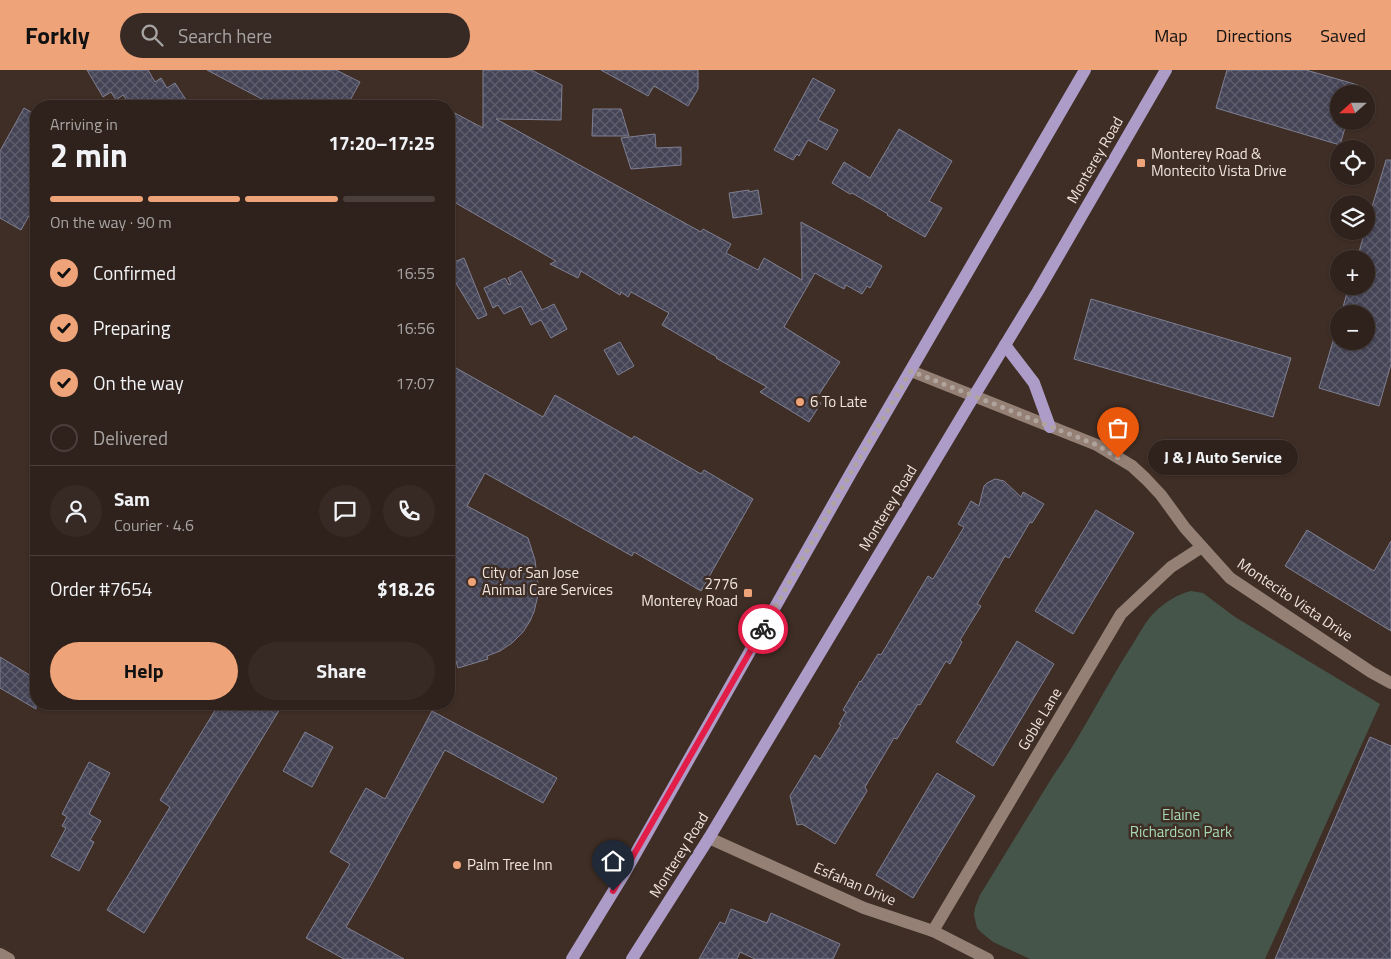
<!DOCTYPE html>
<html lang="en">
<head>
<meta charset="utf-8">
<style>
	body { margin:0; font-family:"Titillium Web",sans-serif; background:#372a25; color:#f1f3f6; height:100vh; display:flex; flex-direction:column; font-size:19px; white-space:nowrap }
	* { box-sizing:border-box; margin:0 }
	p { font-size:16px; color:#a7a4a3 }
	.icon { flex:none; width:28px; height:28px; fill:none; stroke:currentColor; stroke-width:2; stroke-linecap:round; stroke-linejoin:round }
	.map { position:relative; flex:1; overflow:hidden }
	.details { position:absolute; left:30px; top:30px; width:425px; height:610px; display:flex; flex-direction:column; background:#2f221c; border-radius:20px; box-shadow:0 1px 4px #0004,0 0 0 1px #4a3f3b }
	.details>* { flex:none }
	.needle { width:32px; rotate:249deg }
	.controls { position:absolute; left:1330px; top:15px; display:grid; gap:10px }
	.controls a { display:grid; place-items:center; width:45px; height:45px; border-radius:50%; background:#2f221c; box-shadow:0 1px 4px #0004,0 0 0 1px #4a3f3b; font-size:25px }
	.pin { position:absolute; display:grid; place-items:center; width:42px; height:42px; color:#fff; margin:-51px -21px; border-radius:50% 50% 50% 0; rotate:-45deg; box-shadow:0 0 5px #0007 }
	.pin .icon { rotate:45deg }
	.courier { position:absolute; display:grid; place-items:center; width:50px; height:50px; margin:-25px; border:4px solid #e11d48; border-radius:50%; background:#fff; color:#222; box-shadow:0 1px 6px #0007 }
	.bubble { position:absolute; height:35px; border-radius:18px; background:#2f221c; box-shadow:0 1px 4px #0004,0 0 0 1px #4a3f3b; font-size:16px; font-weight:700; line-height:35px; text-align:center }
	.summary em { font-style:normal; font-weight:700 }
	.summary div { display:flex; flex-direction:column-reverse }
	.summary { display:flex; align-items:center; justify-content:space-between; height:85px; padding:0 20px }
	h1 { font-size:32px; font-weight:700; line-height:38px }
	.bar { display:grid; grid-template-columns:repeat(4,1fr); gap:8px 5px; align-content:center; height:60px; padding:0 20px }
	.bar i { height:6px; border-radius:4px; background:#4a3f3b }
	.bar .on { background:#efa378 }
	.bar p { grid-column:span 4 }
	.line { display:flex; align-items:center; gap:12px; padding:0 20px; border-top:1px solid #4a3f3b }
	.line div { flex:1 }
	.round { display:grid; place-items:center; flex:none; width:52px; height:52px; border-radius:26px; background:#372a25 }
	ol { padding:0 20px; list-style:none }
	li { display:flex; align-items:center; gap:15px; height:55px }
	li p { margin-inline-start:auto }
	li .icon { padding:5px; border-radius:50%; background:#efa378; color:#111; stroke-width:4 }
	li:last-child { color:#a7a4a3 }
	li i { width:28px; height:28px; border:2px solid #4a3f3b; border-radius:50% }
	.action { display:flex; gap:10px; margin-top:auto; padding:10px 20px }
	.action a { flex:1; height:58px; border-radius:30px; background:#efa378; color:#111; font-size:20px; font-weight:700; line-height:58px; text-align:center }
	.action a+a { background:#372a25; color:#f1f3f6 }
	header { display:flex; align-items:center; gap:30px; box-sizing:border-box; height:70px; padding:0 25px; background:#efa378; color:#111 }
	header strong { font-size:24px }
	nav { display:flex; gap:28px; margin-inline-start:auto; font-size:18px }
	.search { width:350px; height:45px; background:#372a25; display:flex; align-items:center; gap:12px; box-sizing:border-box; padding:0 18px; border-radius:28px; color:#a7a4a3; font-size:19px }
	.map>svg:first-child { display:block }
</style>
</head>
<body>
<header>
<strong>Forkly</strong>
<div class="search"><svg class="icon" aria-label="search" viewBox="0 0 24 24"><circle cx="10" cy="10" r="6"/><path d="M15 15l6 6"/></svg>Search here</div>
<nav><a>Map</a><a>Directions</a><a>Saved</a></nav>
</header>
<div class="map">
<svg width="1391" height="889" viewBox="0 0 1391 889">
	<defs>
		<pattern id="building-cross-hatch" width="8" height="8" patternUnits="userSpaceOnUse" patternTransform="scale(1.25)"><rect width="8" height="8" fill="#444456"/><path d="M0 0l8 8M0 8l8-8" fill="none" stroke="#5f5f6e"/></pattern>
	</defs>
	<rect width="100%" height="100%" fill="#3f2e25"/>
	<!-- park -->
	<path fill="#455549" d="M1191,521L1203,523L1235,547L1380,634L1265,889H1030L993,872L982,863L977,858L974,845L975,838L980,825L1053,706C1082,665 1104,619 1131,577C1138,566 1146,550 1155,542C1165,532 1178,524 1191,521Z"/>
	<!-- building -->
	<g fill="url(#building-cross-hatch)" stroke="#7f7f93">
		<polygon points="87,0 148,0 155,12 161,8 167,18 175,13 190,36 131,36 123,25 116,30 111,22 103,27"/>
		<polygon points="207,0 336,0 360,12 347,36 275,36"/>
		<polygon points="483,0 531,0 562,15 561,50 496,49 701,162 703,159 731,174 726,183 758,200 764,188 802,210 801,152 882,196 870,218 867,216 862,224 846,215 844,219 815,203 784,257 840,292 816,329 821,333 809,352 760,322 767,317 716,288 717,287 662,255 669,243 631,222 628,227 621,222 620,225 581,201 578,208 550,194 556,191 449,129 449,40 483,58"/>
		<polygon points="601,0 698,0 698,19 688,36 654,16 648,26"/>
		<polygon points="1227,0 1306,0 1358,15 1355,24 1339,24 1339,51 1347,51 1340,75 1216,38"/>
		<polygon points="813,8 835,20 818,50 838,60 827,80 808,70 799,86 797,84 793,90 774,80"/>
		<polygon points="24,38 36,45 36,133 21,160 0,148 0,81"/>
		<polygon points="593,39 621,39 629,66 592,66"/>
		<polygon points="899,59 952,91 929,131 942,138 925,167 887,145 888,144 852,123 850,124 832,113 844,92 870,108"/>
		<polygon points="655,64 656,78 681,77 681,95 631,99 621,68"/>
		<polygon points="1386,90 1391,90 1391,294 1379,336 1319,318 1339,251 1339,271 1366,271 1366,244 1341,244 1349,216 1366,216 1366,189 1357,189 1365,161 1366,161 1366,157"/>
		<polygon points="749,120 749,122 758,120 762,144 733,148 729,123"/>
		<polygon points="464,188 487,245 478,249 449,202 449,194"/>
		<polygon points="521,201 542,240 554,234 567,259 551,268 541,250 531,255 521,236 504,244 498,235 493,238 484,218 505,208 509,215 511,214 508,208"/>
		<polygon points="1091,229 1291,288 1273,347 1074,289"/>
		<polygon points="620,272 634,296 618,305 604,280"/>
		<polygon points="449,294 543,347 555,325 632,369 634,366 701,404 704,400 753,429 701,521 634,482 632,486 485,403 467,436 528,468 535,490 538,514 538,525 534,542 530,551 523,562 512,573 500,581 487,586 488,589 458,598 453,581 449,579"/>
		<polygon points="995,409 1004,411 1021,427 1023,422 1044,434 1032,453 1030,452 1009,488 1005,486 977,534 981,536 960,570 962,572 950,594 946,591 920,635 918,634 897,669 894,668 865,717 867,721 835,774 802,754 797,755 790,726 815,685 820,689 841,655 839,654 846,642 843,640 860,611 861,612 878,584 881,585 928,506 933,509 964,457 958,454 971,431 979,436 984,416 987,413"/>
		<polygon points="1096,440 1134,463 1073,564 1035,541"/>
		<polygon points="1307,460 1374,501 1391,471 1391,561 1285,496"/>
		<polygon points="1017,571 1054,594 993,696 956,672"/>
		<polygon points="0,587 36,609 36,639 0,618"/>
		<polygon points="219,634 283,634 144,863 107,840 170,737 160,730"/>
		<polygon points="432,641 557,708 543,733 445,680 373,811 346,857 404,889 344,889 306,868 350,794 330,782 366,718 385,729"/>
		<polygon points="305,662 333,677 312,717 283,701"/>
		<polygon points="1370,667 1391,676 1391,889 1275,889"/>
		<polygon points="89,692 110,703 89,744 101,751 90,770 94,772 79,801 51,786 66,758 62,756 67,747 62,744"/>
		<polygon points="937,703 975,726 913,828 876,805"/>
		<polygon points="731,839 767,853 771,843 840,874 833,889 755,889 740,882 737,889 699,889 720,852 725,854"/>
	</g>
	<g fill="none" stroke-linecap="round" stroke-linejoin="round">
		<!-- minor -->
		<g stroke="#948075" stroke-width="12">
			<polyline points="911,301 1097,375 1132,396 1146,409 1161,425 1185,458 1230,508 1371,602 1391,613"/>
			<polyline points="709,768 864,838 933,861 988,889"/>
			<polyline points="933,861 1121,544 1171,497 1202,477"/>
			<polyline points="0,884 9,889"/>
		</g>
		<!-- major -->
		<g stroke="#ac9cc7" stroke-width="12">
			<polyline points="1005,275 1034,313 1050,357"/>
			<polyline points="572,889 624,804 852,401 1085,0"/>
			<polyline points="632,889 709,768 974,326 1038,221 1166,0"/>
		</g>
	</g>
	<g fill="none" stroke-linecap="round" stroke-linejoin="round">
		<!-- done -->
		<polyline stroke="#b1a49d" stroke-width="5" stroke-dasharray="0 9" points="763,559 852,401 911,301 1097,375 1118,388"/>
		<!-- route -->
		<polyline stroke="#e11d48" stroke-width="6" points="613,821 763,559"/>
	</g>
	<!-- markers -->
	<g fill="#efa378" stroke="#3f2e25" stroke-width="2">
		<rect x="1136" y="88" width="10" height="10" rx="2.5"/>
		<circle cx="800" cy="332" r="5"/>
		<circle cx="472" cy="512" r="5"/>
		<rect x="743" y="518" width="10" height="10" rx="2.5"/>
		<circle cx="457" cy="795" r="5"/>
	</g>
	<g text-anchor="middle" stroke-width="5" stroke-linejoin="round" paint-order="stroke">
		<!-- poi labels -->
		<g font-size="15" fill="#efe4de" stroke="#3f2e25" text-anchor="start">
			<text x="1151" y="89">Monterey Road &amp;<tspan x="1151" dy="17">Montecito Vista Drive</tspan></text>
			<text x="810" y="337">6 To Late</text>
			<text x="482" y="508">City of San Jose<tspan x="482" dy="17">Animal Care Services</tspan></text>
			<text x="738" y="519" text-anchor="end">2776<tspan x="738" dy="17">Monterey Road</tspan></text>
			<text x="467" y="800">Palm Tree Inn</text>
		</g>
		<!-- street labels -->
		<g font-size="15" fill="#efe4de" stroke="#3f2e25">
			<text transform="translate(1095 90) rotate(-60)" y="5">Monterey Road</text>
			<text transform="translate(888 438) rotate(-59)" y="5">Monterey Road</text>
			<text transform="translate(1295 530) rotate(34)" y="5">Montecito Vista Drive</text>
			<text transform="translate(1040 649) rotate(-59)" y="5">Goble Lane</text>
			<text transform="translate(679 785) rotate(-58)" y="5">Monterey Road</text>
			<text transform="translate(855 814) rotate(23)" y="5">Esfahan Drive</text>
		</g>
		<!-- park labels -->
		<g font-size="15" fill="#a6d8b3" stroke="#3f2e25">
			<text x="1181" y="750">Elaine<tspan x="1181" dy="17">Richardson Park</tspan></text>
		</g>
	</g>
</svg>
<div class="controls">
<a><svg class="needle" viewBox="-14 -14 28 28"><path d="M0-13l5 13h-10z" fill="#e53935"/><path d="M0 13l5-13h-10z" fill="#a7a4a3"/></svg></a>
<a><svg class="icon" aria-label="locate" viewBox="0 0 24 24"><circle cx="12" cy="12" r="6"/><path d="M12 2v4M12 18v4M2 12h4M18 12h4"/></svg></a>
<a><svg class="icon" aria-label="layers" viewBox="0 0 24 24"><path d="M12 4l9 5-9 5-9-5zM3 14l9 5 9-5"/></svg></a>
<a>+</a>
<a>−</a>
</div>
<div class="pin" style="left:1118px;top:388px;background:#ea580c"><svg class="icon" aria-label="bag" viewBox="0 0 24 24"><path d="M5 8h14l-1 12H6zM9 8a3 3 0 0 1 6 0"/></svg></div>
<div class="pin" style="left:613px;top:821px;background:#1f2937"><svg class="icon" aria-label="home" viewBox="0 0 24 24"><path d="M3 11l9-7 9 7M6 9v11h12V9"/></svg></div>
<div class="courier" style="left:763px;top:559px"><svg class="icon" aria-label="bike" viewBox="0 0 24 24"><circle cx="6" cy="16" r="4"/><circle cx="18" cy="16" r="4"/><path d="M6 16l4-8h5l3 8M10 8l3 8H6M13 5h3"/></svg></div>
<div class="bubble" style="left:1148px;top:370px;width:150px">J &amp; J Auto Service</div>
<section class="details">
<div class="summary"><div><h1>2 min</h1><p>Arriving in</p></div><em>17:20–17:25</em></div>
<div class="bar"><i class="on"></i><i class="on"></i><i class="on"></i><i></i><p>On the way · 90 m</p></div>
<ol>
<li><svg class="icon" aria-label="check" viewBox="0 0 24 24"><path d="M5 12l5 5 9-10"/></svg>Confirmed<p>16:55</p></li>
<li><svg class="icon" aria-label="check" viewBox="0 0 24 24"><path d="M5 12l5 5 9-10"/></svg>Preparing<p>16:56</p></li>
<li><svg class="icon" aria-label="check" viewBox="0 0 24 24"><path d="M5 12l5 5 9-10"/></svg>On the way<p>17:07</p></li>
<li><i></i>Delivered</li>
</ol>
<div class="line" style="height:90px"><a class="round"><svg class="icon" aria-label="person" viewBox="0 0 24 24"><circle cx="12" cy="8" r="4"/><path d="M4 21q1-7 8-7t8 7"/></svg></a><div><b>Sam</b><p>Courier · 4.6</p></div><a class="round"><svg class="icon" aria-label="chat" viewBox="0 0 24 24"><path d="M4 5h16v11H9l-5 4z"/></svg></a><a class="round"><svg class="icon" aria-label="phone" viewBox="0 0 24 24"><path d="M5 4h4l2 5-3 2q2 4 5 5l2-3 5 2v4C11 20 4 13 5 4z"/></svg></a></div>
<div class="line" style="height:65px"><div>Order #7654</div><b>$18.26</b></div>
<div class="action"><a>Help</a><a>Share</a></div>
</section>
</div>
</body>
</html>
